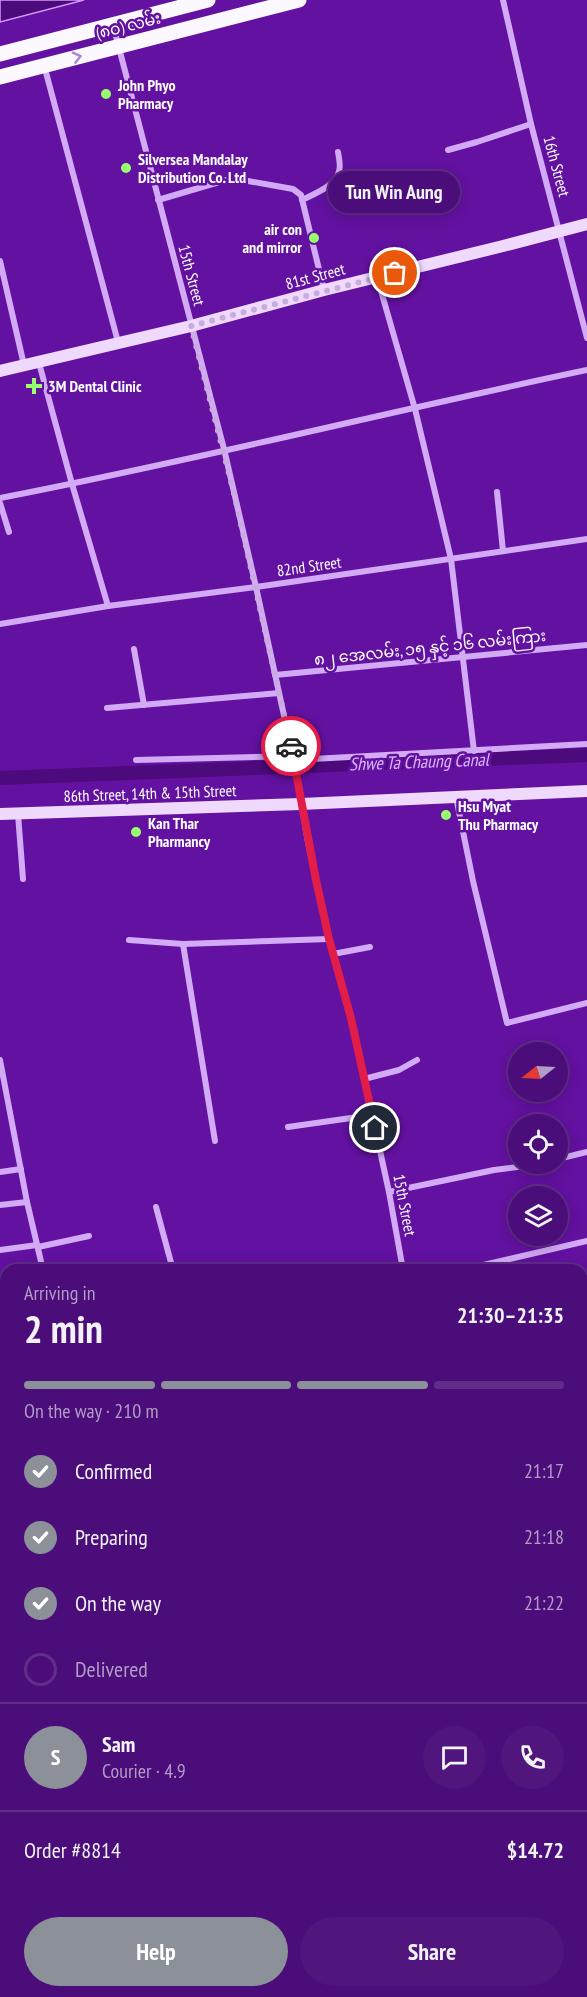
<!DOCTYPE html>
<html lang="en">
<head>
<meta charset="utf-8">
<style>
	body { margin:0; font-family:"PT Sans Narrow","Noto Sans Myanmar",sans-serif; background:#51167e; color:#f1f3f6; height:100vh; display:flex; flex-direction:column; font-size:22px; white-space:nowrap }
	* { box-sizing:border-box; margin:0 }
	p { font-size:20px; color:#b29cc6 }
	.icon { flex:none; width:33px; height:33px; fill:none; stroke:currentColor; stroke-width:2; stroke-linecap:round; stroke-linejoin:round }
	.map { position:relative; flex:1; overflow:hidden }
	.details { position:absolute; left:0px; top:1264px; width:588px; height:734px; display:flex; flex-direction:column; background:#4a0d79; border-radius:18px 18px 0 0; box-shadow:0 3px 15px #0003,0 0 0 2px #612d8a }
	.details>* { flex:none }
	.needle { width:39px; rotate:252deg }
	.tools { position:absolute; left:508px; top:1042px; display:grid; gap:12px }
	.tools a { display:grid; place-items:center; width:60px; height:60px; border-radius:50%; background:#4a0d79; box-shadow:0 3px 15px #0003,0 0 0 2px #612d8a; font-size:30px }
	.pin { position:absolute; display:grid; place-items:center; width:51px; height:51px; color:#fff; margin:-26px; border:3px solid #fff; border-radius:50%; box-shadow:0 2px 6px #0007 }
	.courier { position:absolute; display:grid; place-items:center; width:60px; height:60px; margin:-30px; border:4px solid #e11d48; border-radius:50%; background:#fff; color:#222; box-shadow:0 2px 8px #0007 }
	.bubble { position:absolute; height:42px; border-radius:21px; background:#4a0d79; box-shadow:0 3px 15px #0003,0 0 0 2px #612d8a; font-size:20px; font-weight:700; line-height:42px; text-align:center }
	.overview em { font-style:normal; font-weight:700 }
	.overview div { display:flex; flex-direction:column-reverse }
	.overview { display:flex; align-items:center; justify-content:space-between; height:102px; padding:0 24px }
	h1 { font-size:39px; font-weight:700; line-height:45px }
	.bar { display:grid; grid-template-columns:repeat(4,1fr); gap:9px 6px; align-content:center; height:72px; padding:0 24px }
	.bar i { height:8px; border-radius:4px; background:#612d8a }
	.bar .on { background:#8c9099 }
	.bar p { grid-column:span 4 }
	.line { display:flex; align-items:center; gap:15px; padding:0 24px; border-top:2px solid #612d8a }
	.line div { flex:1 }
	.round { display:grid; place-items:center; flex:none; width:63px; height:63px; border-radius:32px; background:#51167e }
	ol { padding:0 24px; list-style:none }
	li { display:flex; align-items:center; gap:18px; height:66px }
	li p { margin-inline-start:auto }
	li .icon { padding:6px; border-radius:50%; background:#8c9099; color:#fff; stroke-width:4 }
	li:last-child { color:#b29cc6 }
	li i { width:33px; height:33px; border:3px solid #612d8a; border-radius:50% }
	.primary-button { display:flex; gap:12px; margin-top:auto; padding:12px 24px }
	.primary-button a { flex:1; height:69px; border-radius:36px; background:#8c9099; color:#fff; font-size:24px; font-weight:700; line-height:69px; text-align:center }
	.primary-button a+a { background:#51167e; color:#f1f3f6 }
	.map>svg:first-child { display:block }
</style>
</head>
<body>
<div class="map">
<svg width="587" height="1997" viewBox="0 0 587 1997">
	<rect width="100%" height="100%" fill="#6311a1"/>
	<!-- water -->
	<polygon fill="#4c0a7d" stroke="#ce9cf8" stroke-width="1.5" points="0,0 84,0 0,22"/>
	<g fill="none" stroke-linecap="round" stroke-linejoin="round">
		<!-- canal -->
		<polyline stroke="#4c0a7d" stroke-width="14" points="0,778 587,755"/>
		<!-- street -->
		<g stroke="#d3aaf5" stroke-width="6">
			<polyline points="503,0 531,124 587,338"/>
			<polyline points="113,25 224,449 256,587 295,766 308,842 329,939 351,1018 389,1192 403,1270"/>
			<polyline points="44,65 118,342"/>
			<polyline points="448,150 477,142 531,124"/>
			<polyline points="158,200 226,180 248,181 293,189 301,195 324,290"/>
			<path d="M302,200C314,194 336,186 339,171C341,166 339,158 338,152"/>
			<polyline points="0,261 24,365"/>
			<polyline points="377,277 415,409 451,559 474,751"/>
			<polyline points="39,363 72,484 108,606"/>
			<polyline points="497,492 503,551"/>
			<path d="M0,498C197,460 391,411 587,370"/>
			<polyline points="0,503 9,532"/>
			<polyline points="0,624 108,606 256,587 587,539"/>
			<polyline points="134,649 144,705"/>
			<polyline points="275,675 587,645"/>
			<polyline points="107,708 279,693"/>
			<polyline points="136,760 293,756"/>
			<polyline points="294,760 587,744"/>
			<polyline points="456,797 473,881 507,1023 587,1003"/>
			<polyline points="18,814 23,879"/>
			<polyline points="129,940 183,944 329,939"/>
			<polyline points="183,944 215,1141"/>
			<polyline points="333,954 370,947"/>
			<polyline points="0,1060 27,1202 43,1270"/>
			<polyline points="364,1079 399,1070 417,1060"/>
			<polyline points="288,1127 372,1115"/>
			<polyline points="558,1159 587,1152"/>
			<polyline points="0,1172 21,1169"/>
			<polyline points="389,1192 494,1170 540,1164"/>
			<polyline points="0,1205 27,1202"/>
			<polyline points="156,1207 173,1270"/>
			<polyline points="38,1247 89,1236"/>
			<polyline points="0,1250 37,1245"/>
			<polyline points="462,1270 587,1241"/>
			<polyline points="0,1354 6,1353"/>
			<polyline points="582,1411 587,1410"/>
			<polyline points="582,1496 587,1495"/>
			<polyline points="0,1531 6,1530"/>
			<polyline points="0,1762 6,1762"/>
			<polyline points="582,1872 587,1871"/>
			<polyline points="582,1927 587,1925"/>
			<polyline points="0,1943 6,1944"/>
			<polyline points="582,1981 587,1980"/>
			<polyline points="197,1992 198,1997"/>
			<polyline points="544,1992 545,1997"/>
			<polyline points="282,1997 290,1992"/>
			<polyline points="339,1997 348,1992"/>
			<polyline points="524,1997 539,1992"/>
		</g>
		<!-- secondary -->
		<g stroke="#efdafe" stroke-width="12">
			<polyline points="0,371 191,326 324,290 503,246 587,224"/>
			<polyline points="0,814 301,804 587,791"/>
		</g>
		<!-- primary -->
		<g stroke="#fcf8ff" stroke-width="15">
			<polyline points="0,54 208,0"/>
			<polyline points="0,77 299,0"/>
		</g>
	</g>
	<!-- one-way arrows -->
	<defs><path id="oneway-chevron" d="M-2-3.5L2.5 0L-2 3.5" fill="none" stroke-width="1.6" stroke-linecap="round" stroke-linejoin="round" transform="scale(1.5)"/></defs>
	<use stroke="#b084d0" href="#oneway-chevron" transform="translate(77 57) rotate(-14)"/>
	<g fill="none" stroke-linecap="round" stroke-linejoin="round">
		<!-- done -->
		<polyline stroke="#c8acde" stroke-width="6" stroke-dasharray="0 10.8" points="291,746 234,493 191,326 395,273"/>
		<!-- route -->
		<polyline stroke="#e11d48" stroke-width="8" points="291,746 316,880 329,939 351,1018 375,1128"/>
	</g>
	<!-- markers -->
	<g fill="#97ff6e" stroke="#6311a1" stroke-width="2">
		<circle cx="106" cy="94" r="6"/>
		<circle cx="126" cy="168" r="6"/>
		<circle cx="314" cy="238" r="6"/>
		<path d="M31 377h6v6h6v6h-6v6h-6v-6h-6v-6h6z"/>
		<circle cx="446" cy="815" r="6"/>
		<circle cx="136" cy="832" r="6"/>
	</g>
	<g text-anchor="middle" stroke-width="5" stroke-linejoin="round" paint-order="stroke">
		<!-- street labels -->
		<g font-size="16" fill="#fff" stroke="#6311a1">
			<text transform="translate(128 25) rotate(-14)" y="6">(၈၀) လမ်း</text>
			<text transform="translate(557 166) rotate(75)" y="6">16th Street</text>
			<text transform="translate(192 275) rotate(75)" y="6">15th Street</text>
			<text transform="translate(315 276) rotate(-15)" y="6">81st Street</text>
			<text transform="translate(309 566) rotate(-8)" y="6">82nd Street</text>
			<text transform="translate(430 647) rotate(-6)" y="6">၈၂ အေလမ်း, ၁၅ နှင့် ၁၆ လမ်းကြား</text>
			<text transform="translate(150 793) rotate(-2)" y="6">86th Street, 14th &amp; 15th Street</text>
			<text transform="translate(405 1205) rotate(79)" y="6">15th Street</text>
		</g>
		<!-- poi labels -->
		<g font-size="16" font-weight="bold" fill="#fff" stroke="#6311a1" text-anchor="start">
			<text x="118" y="91">John Phyo<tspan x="118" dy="18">Pharmacy</tspan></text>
			<text x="138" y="165">Silversea Mandalay<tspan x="138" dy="18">Distribution Co. Ltd</tspan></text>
			<text x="302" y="235" text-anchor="end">air con<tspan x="302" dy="18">and mirror</tspan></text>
			<text x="48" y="392">3M Dental Clinic</text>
			<text x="458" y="812">Hsu Myat<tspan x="458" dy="18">Thu Pharmacy</tspan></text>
			<text x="148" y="829">Kan Thar<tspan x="148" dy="18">Pharmancy</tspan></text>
		</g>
		<!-- water labels -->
		<g font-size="18" font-style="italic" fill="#dcb7fb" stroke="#6311a1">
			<text transform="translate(419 762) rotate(-2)" y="6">Shwe Ta Chaung Canal</text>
		</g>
	</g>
</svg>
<div class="tools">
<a><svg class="needle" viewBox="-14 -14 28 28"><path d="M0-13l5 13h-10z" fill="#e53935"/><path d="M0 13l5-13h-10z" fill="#b29cc6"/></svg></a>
<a><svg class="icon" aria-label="locate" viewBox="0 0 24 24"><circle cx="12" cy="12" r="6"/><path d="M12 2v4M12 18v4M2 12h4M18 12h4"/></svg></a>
<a><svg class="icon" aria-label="layers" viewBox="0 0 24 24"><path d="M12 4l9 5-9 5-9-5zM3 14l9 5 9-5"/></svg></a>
</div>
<div class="pin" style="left:395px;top:273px;background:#ea580c"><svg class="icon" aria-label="bag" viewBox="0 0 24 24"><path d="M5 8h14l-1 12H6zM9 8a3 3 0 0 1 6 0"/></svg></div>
<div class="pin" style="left:375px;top:1128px;background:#1f2937"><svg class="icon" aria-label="home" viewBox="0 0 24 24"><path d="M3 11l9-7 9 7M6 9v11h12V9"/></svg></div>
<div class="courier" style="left:291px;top:746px"><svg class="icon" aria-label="car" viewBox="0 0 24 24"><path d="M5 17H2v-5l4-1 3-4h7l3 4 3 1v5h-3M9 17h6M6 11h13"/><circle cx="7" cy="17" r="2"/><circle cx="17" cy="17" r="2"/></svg></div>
<div class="bubble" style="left:328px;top:171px;width:132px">Tun Win Aung</div>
<section class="details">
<div class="overview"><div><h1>2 min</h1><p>Arriving in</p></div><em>21:30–21:35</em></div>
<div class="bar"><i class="on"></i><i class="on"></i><i class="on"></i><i></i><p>On the way · 210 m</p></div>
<ol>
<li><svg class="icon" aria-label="check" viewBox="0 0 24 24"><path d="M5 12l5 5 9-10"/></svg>Confirmed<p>21:17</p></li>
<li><svg class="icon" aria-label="check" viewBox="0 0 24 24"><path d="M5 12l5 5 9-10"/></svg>Preparing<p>21:18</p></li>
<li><svg class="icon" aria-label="check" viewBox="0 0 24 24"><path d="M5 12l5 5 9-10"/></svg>On the way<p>21:22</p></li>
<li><i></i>Delivered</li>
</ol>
<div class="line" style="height:108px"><b class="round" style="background:#8c9099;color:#fff">S</b><div><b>Sam</b><p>Courier · 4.9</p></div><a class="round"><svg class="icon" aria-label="chat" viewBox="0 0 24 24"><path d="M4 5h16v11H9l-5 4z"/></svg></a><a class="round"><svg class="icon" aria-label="phone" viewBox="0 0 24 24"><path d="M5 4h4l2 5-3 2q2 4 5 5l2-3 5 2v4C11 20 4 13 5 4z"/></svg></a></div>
<div class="line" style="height:78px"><div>Order #8814</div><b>$14.72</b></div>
<div class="primary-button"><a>Help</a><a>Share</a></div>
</section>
</div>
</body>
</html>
